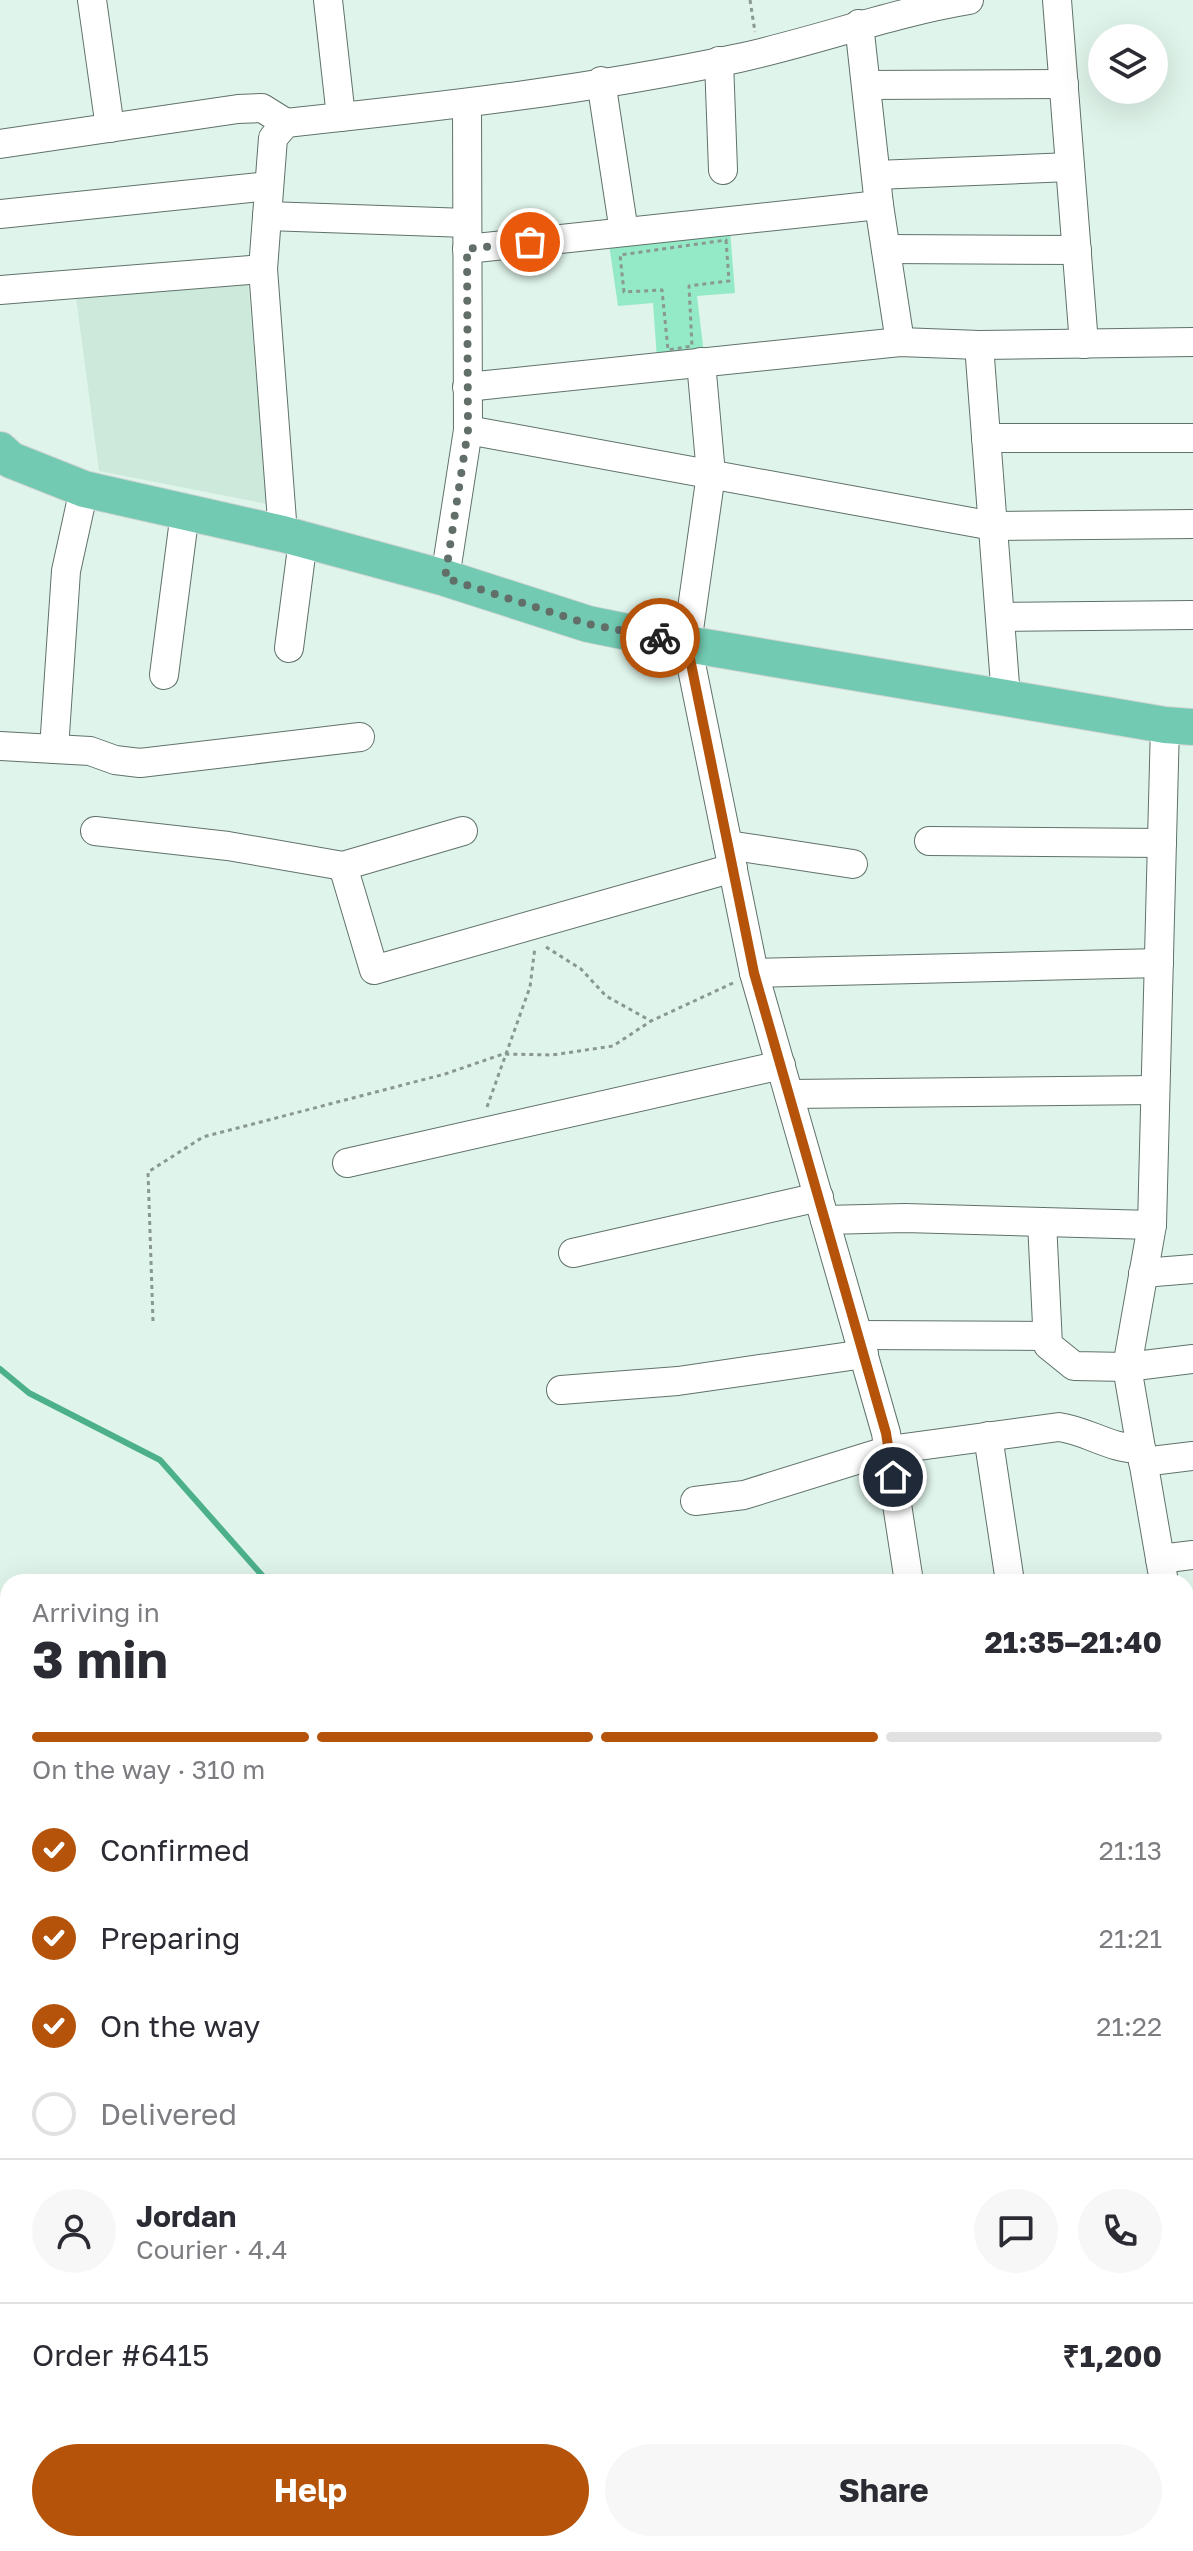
<!DOCTYPE html>
<html lang="en">
<head>
<meta charset="utf-8">
<style>
	body { margin:0; font-family:"Golos Text",sans-serif; background:#f7f7f7; color:#2b2b33; height:100vh; display:flex; flex-direction:column; font-size:30px; white-space:nowrap }
	* { box-sizing:border-box; margin:0 }
	p { font-size:26px; color:#7c7c81 }
	.icon { flex:none; width:44px; height:44px; fill:none; stroke:currentColor; stroke-width:2; stroke-linecap:round; stroke-linejoin:round }
	.map { position:relative; flex:1; overflow:hidden }
	.panel { position:absolute; left:0px; top:1574px; width:1194px; height:978px; display:flex; flex-direction:column; background:#fff; border-radius:24px 24px 0 0; box-shadow:0 8px 32px #0002 }
	.panel>* { flex:none }
	.fabs { position:absolute; left:1088px; top:24px; display:grid; gap:16px }
	.fabs a { display:grid; place-items:center; width:80px; height:80px; border-radius:50%; background:#fff; box-shadow:0 8px 32px #0002; font-size:40px }
	.pin { position:absolute; display:grid; place-items:center; width:68px; height:68px; color:#fff; margin:-34px; border:4px solid #fff; border-radius:50%; box-shadow:0 2px 8px #0007 }
	.courier { position:absolute; display:grid; place-items:center; width:80px; height:80px; margin:-40px; border:6px solid #b45309; border-radius:50%; background:#fff; color:#222; box-shadow:0 2px 10px #0007 }
	.summary em { font-style:normal; font-weight:700 }
	.summary div { display:flex; flex-direction:column-reverse }
	.summary { display:flex; align-items:center; justify-content:space-between; height:136px; padding:0 32px }
	h1 { font-size:52px; font-weight:700; line-height:60px }
	.bar { display:grid; grid-template-columns:repeat(4,1fr); gap:12px 8px; align-content:center; height:96px; padding:0 32px }
	.bar i { height:10px; border-radius:6px; background:#e1e1e2 }
	.bar .active { background:#b45309 }
	.bar p { grid-column:span 4 }
	.line { display:flex; align-items:center; gap:20px; padding:0 32px; border-top:2px solid #e1e1e2 }
	.line div { flex:1 }
	.round { display:grid; place-items:center; flex:none; width:84px; height:84px; border-radius:42px; background:#f7f7f7 }
	ol { padding:0 32px; list-style:none }
	li { display:flex; align-items:center; gap:24px; height:88px }
	li p { margin-inline-start:auto }
	li .icon { padding:8px; border-radius:50%; background:#b45309; color:#fff; stroke-width:4 }
	li:last-child { color:#7c7c81 }
	li i { width:44px; height:44px; border:4px solid #e1e1e2; border-radius:50% }
	.button { display:flex; gap:16px; margin-top:auto; padding:16px 32px }
	.button a { flex:1; height:92px; border-radius:48px; background:#b45309; color:#fff; font-size:32px; font-weight:700; line-height:92px; text-align:center }
	.button a+a { background:#f7f7f7; color:#2b2b33 }
	.map>svg:first-child { display:block }
</style>
</head>
<body>
<div class="map">
<svg width="1193" height="2551" viewBox="0 0 1193 2551">
	<rect width="100%" height="100%" fill="#dff4ea"/>
	<!-- built -->
	<polygon fill="#cce9dc" points="248,283 267,504 99,471 76,297"/>
	<!-- green -->
	<polygon fill="#94eac7" points="730,230 735,293 697,296 704,354 657,359 653,303 618,306 609,244"/>
	<g fill="none" stroke-linecap="round" stroke-linejoin="round">
		<!-- stream -->
		<g stroke="#4cb08b" stroke-width="6">
			<polyline points="0,1369 29,1393 160,1460 268,1582"/>
			<polyline points="1186,2329 1193,2336"/>
		</g>
		<!-- minor casing -->
		<g stroke="#60726a" stroke-width="30">
			<g id="minor">
				<polyline points="92,0 110,128"/>
				<polyline points="328,0 341,117"/>
				<polyline points="1057,0 1084,344"/>
				<polyline points="859,24 879,205 900,342"/>
				<polyline points="719,61 723,170"/>
				<polyline points="601,81 624,232"/>
				<polyline points="866,85 1064,84"/>
				<polyline points="0,144 238,109 262,108 286,123"/>
				<polyline points="876,175 1070,167"/>
				<polyline points="0,214 269,186"/>
				<polyline points="267,216 467,223"/>
				<polyline points="467,249 879,205"/>
				<polyline points="886,249 1077,250"/>
				<polyline points="0,290 263,269"/>
				<polyline points="979,345 1006,698"/>
				<polyline points="701,362 711,474 687,644 754,973 886,1433 909,1582"/>
				<polyline points="467,387 900,342 979,345 1193,342"/>
				<polyline points="468,430 993,526 1193,524"/>
				<polyline points="986,438 1193,438"/>
				<path d="M283,534L263,269L273,138L286,123C438,107 590,90 739,58C817,41 891,13 969,0"/>
				<polyline points="445,578 468,430 467,104"/>
				<polyline points="1000,617 1193,615"/>
				<polyline points="289,648 303,540"/>
				<polyline points="164,675 185,512"/>
				<polyline points="0,746 90,751 115,760 140,763 360,737"/>
				<polyline points="54,749 66,571 84,489"/>
				<polyline points="95,831 228,846 343,866 463,831"/>
				<polyline points="929,841 1162,843"/>
				<polyline points="728,845 853,864"/>
				<polyline points="343,866 374,970 733,868"/>
				<polyline points="754,973 1159,963"/>
				<polyline points="789,1094 1155,1090"/>
				<polyline points="347,1163 781,1065"/>
				<polyline points="825,1220 905,1218 1152,1225"/>
				<polyline points="1042,1222 1048,1345 1074,1366 1127,1367 1193,1359"/>
				<polyline points="573,1253 819,1197"/>
				<polyline points="1143,1273 1193,1269"/>
				<polyline points="858,1335 1047,1336"/>
				<polyline points="561,1390 678,1381 864,1354"/>
				<polyline points="988,1436 1010,1582"/>
				<polyline points="1143,1462 1193,1456"/>
				<path d="M695,1501L744,1495L889,1450L1059,1427C1088,1431 1110,1449 1141,1449"/>
				<polyline points="1160,1559 1193,1555"/>
				<polyline points="1164,1582 1127,1367 1152,1225 1165,725"/>
				<polyline points="1186,1650 1193,1649"/>
				<polyline points="1186,1710 1193,1750"/>
				<polyline points="1186,1969 1193,1969"/>
			</g>
		</g>
		<!-- major casing -->
		<g stroke="#d2d4d3" stroke-width="38">
			<polyline id="major" points="0,450 11,460 84,489 283,534 445,578 588,624 687,644 1165,725 1193,727"/>
		</g>
		<!-- path -->
		<g stroke="#899891" stroke-width="3" stroke-dasharray="4 4" stroke-linecap="butt">
			<polyline points="750,0 755,32"/>
			<polygon points="726,240 729,281 689,286 692,346 668,350 662,290 624,292 620,255"/>
			<polyline points="546,947 581,969 606,996 651,1021 733,983"/>
			<polyline points="487,1107 530,987 535,947"/>
			<polyline points="153,1321 148,1172 203,1137 445,1074 503,1054 552,1055 613,1046 651,1021"/>
			<polyline points="1186,2104 1193,2105"/>
			<polyline points="1186,2196 1193,2197"/>
		</g>
		<!-- minor -->
		<use href="#minor" stroke="#fff" stroke-width="28"/>
		<!-- major -->
		<use href="#major" stroke="#71cab1" stroke-width="36"/>
	</g>
	<g fill="none" stroke-linecap="round" stroke-linejoin="round">
		<!-- done -->
		<polyline stroke="#626f69" stroke-width="8" stroke-dasharray="0 14.4" points="530,242 467,249 468,430 445,578 588,624 660,638"/>
		<!-- route -->
		<polyline stroke="#b45309" stroke-width="10" points="660,638 687,644 754,973 886,1433 893,1477"/>
	</g>
</svg>
<div class="fabs">
<a><svg class="icon" aria-label="layers" viewBox="0 0 24 24"><path d="M12 4l9 5-9 5-9-5zM3 14l9 5 9-5"/></svg></a>
</div>
<div class="pin" style="left:530px;top:242px;background:#ea580c"><svg class="icon" aria-label="bag" viewBox="0 0 24 24"><path d="M5 8h14l-1 12H6zM9 8a3 3 0 0 1 6 0"/></svg></div>
<div class="pin" style="left:893px;top:1477px;background:#1f2937"><svg class="icon" aria-label="home" viewBox="0 0 24 24"><path d="M3 11l9-7 9 7M6 9v11h12V9"/></svg></div>
<div class="courier" style="left:660px;top:638px"><svg class="icon" aria-label="bike" viewBox="0 0 24 24"><circle cx="6" cy="16" r="4"/><circle cx="18" cy="16" r="4"/><path d="M6 16l4-8h5l3 8M10 8l3 8H6M13 5h3"/></svg></div>
<section class="panel">
<div class="summary"><div><h1>3 min</h1><p>Arriving in</p></div><em>21:35–21:40</em></div>
<div class="bar"><i class="active"></i><i class="active"></i><i class="active"></i><i></i><p>On the way · 310 m</p></div>
<ol>
<li><svg class="icon" aria-label="check" viewBox="0 0 24 24"><path d="M5 12l5 5 9-10"/></svg>Confirmed<p>21:13</p></li>
<li><svg class="icon" aria-label="check" viewBox="0 0 24 24"><path d="M5 12l5 5 9-10"/></svg>Preparing<p>21:21</p></li>
<li><svg class="icon" aria-label="check" viewBox="0 0 24 24"><path d="M5 12l5 5 9-10"/></svg>On the way<p>21:22</p></li>
<li><i></i>Delivered</li>
</ol>
<div class="line" style="height:144px"><a class="round"><svg class="icon" aria-label="person" viewBox="0 0 24 24"><circle cx="12" cy="8" r="4"/><path d="M4 21q1-7 8-7t8 7"/></svg></a><div><b>Jordan</b><p>Courier · 4.4</p></div><a class="round"><svg class="icon" aria-label="chat" viewBox="0 0 24 24"><path d="M4 5h16v11H9l-5 4z"/></svg></a><a class="round"><svg class="icon" aria-label="phone" viewBox="0 0 24 24"><path d="M5 4h4l2 5-3 2q2 4 5 5l2-3 5 2v4C11 20 4 13 5 4z"/></svg></a></div>
<div class="line" style="height:104px"><div>Order #6415</div><b>₹1,200</b></div>
<div class="button"><a>Help</a><a>Share</a></div>
</section>
</div>
</body>
</html>
